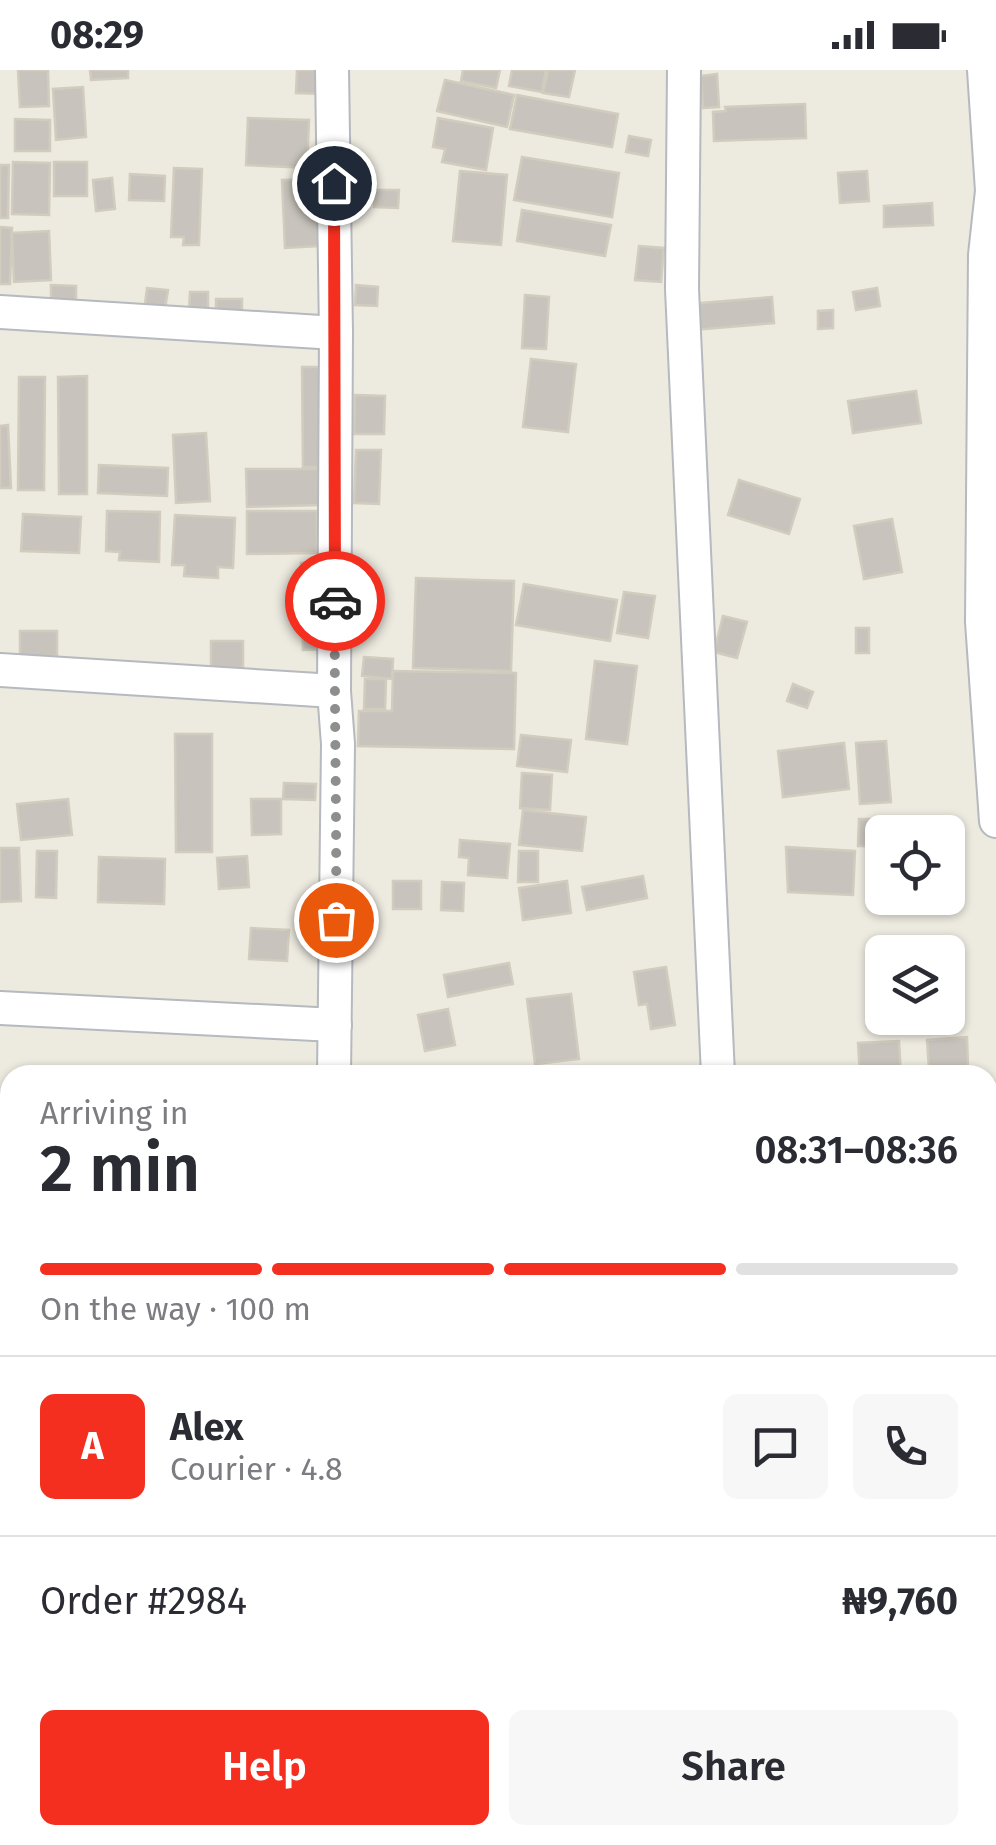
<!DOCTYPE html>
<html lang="en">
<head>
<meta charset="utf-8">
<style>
	body { margin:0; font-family:"Fira Sans",sans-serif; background:#f7f7f7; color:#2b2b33; height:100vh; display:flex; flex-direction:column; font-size:38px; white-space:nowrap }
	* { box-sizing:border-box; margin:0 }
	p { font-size:32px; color:#7c7c81 }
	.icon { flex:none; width:55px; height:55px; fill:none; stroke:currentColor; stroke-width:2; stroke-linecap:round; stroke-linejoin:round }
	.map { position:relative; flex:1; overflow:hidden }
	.side { position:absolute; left:0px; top:995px; width:998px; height:780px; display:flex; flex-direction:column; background:#fff; border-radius:30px 30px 0 0; box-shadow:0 2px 8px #0004 }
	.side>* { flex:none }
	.buttons { position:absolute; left:865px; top:745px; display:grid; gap:20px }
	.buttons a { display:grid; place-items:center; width:100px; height:100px; border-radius:15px; background:#fff; box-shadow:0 2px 8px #0004; font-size:50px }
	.pin { position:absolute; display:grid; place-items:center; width:85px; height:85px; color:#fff; margin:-42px; border:5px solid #fff; border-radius:50%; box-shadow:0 2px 10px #0007 }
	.courier { position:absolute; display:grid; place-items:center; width:100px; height:100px; margin:-50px; border:8px solid #f42f1f; border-radius:50%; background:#fff; color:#222; box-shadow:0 2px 12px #0007 }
	.head em { font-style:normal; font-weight:600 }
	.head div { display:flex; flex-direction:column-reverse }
	.head { display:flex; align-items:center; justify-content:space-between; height:170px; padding:0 40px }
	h1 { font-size:65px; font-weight:600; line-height:75px }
	.bar { display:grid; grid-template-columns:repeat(4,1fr); gap:15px 10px; align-content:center; height:120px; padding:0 40px }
	.bar i { height:12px; border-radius:8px; background:#e1e1e2 }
	.bar .current { background:#f42f1f }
	.bar p { grid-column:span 4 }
	.line { display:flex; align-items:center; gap:25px; padding:0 40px; border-top:2px solid #e1e1e2 }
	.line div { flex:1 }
	.round { display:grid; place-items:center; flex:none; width:105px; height:105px; border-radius:15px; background:#f7f7f7 }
	.cta { display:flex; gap:20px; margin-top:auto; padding:20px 40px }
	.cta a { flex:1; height:115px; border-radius:15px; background:#f42f1f; color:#fff; font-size:40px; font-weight:600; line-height:115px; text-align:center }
	.cta a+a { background:#f7f7f7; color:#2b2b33 }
	.status { display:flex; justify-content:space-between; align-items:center; height:70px; padding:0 50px; background:#fff; direction:ltr }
	.status svg { height:28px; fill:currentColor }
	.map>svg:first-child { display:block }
</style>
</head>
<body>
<div class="status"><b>08:29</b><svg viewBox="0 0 49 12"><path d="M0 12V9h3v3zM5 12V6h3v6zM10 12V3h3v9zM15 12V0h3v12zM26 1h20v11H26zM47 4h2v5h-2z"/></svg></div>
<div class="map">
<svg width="996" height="1775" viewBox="0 0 996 1775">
	<rect width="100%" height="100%" fill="#edeae0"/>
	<!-- building -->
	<g fill="#c8c4bd" stroke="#d2ccbe" stroke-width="2.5">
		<polygon points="18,0 48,0 49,36 20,37"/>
		<polygon points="90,0 128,0 128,8 91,10"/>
		<polygon points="297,0 322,0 321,24 296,23"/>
		<polygon points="463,0 500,0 496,18 461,11"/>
		<polygon points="512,0 546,0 542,22 509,16"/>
		<polygon points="548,0 575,0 569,27 543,23"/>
		<polygon points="717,4 719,37 703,38 701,6"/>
		<polygon points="445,10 514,25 507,57 437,41"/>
		<polygon points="83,17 86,67 56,70 53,19"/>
		<polygon points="517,25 618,44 612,77 510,59"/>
		<polygon points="805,34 806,68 714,71 713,42 726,41 725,37"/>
		<polygon points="248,48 309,50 307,98 246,95"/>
		<polygon points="438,48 493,58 486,100 442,92 445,79 433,77"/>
		<polygon points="15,49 50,50 50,81 15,81"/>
		<polygon points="629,66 651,70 648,86 626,82"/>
		<polygon points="522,87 619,103 612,147 514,130"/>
		<polygon points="13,92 50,93 49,145 12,144"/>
		<rect x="54" y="92" width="33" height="34"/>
		<polygon points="0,95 9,95 8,148 0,148"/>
		<polygon points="174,98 202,99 199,175 183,175 184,167 171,167"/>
		<polygon points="460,101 507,105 501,175 453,171"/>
		<polygon points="867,101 869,131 840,133 838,103"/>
		<polygon points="130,104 165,106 164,131 129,130"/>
		<polygon points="112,108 115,139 96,141 93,110"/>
		<polygon points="317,109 319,176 285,178 282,110"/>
		<polygon points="374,120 399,120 398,138 374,137"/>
		<polygon points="932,133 933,155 884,157 884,136"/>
		<polygon points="522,140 611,155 605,186 517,171"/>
		<polygon points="0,157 12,158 10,214 0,214"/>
		<polygon points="49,161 51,210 14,212 12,163"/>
		<polygon points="639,176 664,178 661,212 635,210"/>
		<polygon points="51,215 76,216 76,235 51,234"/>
		<polygon points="356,215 378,217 377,236 355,235"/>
		<polygon points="147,218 168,220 164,245 144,242"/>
		<polygon points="877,218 880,236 856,240 853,222"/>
		<polygon points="190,222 208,222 208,242 189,241"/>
		<polygon points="525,225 549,227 546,279 522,278"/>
		<polygon points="772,227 774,253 694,260 691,234"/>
		<rect x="216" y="229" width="26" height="16"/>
		<polygon points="833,240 833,258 818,259 818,241"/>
		<polygon points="531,289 576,294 568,362 523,357"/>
		<polygon points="302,297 322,297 323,397 303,397"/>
		<polygon points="87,306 87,424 59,424 58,307"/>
		<polygon points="19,307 45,307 44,420 18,420"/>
		<polygon points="916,321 921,353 853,363 848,331"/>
		<polygon points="355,325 385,326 384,364 354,364"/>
		<polygon points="8,355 11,418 0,418 0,356"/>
		<polygon points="206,363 210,431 176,433 173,365"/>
		<polygon points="356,380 381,380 379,434 354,433"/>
		<polygon points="99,395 168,398 167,426 98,423"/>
		<polygon points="246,399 318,399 319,435 247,437"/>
		<polygon points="739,410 800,429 789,464 728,445"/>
		<polygon points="107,441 160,442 159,492 119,490 120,482 106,481"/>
		<polygon points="247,441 317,441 317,483 247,484"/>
		<polygon points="23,444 81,447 79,483 21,481"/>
		<polygon points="175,445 235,448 233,498 218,497 218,508 184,506 185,495 172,495"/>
		<polygon points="892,449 902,502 864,509 854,456"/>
		<polygon points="323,492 325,579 303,580 301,493"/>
		<polygon points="416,508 514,511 511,601 413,598"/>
		<polygon points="524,514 617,530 610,571 516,555"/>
		<polygon points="624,522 655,526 648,568 617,563"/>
		<polygon points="723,546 747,552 737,588 714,582"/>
		<rect x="856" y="558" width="13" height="25"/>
		<rect x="20" y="561" width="37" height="25"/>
		<rect x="211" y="571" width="32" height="27"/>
		<polygon points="364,587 393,589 392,609 362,606"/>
		<polygon points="595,591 637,596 627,674 586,669"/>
		<polygon points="393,601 516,603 514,679 358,676 359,641 392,641"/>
		<polygon points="365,609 386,609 385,639 364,639"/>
		<polygon points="793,614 813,622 807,638 787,631"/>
		<polygon points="175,664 212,664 212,782 176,782"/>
		<polygon points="521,665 571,670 567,702 517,696"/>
		<polygon points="886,671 891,732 860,734 856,673"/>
		<polygon points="844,673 849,719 783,727 778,681"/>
		<polygon points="522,703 552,705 550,740 520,738"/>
		<polygon points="284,713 316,714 315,730 283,729"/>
		<polygon points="68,729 72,765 21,770 17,734"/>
		<polygon points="251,729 281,729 281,764 252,765"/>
		<polygon points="523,740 586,747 582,781 519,775"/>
		<polygon points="859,749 912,749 912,762 882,762 882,776 858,776"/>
		<polygon points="460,770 510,774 507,808 468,805 469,788 459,787"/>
		<polygon points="786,777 855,781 853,825 788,822"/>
		<polygon points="0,778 19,778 21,831 0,832"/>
		<polygon points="37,781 57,781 56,828 36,827"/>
		<polygon points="519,781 538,781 538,812 518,812"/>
		<polygon points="247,786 249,817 219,819 217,788"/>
		<polygon points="99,787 165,789 164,834 98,832"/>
		<polygon points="643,806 647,828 587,840 582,817"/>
		<rect x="393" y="811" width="28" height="28"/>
		<polygon points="567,811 571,843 523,850 519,818"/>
		<polygon points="442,812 464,813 463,841 441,840"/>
		<polygon points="251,858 289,860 287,891 249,889"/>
		<polygon points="509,893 513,914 448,927 444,905"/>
		<polygon points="666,897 675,955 651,959 647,934 639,935 634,902"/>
		<polygon points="868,901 882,901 882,948 907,948 907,957 867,956"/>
		<polygon points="571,924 579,989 535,994 527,929"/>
		<polygon points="448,939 455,975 425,981 418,945"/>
		<polygon points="967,967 968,996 929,999 927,970"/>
		<polygon points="899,971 901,1005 860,1005 858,973"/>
		<polygon points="225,1765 261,1766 260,1775 225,1775"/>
	</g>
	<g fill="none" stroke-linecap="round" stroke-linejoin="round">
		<!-- minor casing -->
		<g stroke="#b6b9be" stroke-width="36">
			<g id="minor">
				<polyline points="332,0 336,263 334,621 338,674 334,1005"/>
				<polyline points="684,0 682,219 718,1005"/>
				<polyline points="984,0 992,121 985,185 982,552 996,751"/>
				<polyline points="0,242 336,263"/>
				<polyline points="0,600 334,621"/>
				<polyline points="0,938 335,955"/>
				<polyline points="1,1294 6,1774"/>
				<polyline points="678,1775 678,1765"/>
			</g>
		</g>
		<!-- minor -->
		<use href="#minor" stroke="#fff" stroke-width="32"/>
	</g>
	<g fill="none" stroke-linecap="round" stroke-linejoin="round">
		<!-- done -->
		<path stroke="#8d8e8e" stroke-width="10" stroke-dasharray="0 18" d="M335,531C334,638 337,743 336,850"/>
		<!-- route -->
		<polyline stroke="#f42f1f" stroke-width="12" points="334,113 335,531"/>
	</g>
</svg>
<div class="buttons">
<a><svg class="icon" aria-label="locate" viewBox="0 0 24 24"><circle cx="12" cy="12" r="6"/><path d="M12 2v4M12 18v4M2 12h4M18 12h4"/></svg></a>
<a><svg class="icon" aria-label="layers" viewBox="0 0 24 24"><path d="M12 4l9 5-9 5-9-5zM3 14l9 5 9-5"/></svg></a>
</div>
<div class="pin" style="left:336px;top:850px;background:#ea580c"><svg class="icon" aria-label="bag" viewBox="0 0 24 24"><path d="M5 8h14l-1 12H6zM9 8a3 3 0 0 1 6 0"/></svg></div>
<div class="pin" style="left:334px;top:113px;background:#1f2937"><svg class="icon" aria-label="home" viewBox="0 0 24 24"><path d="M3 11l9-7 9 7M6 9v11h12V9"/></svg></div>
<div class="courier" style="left:335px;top:531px"><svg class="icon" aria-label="car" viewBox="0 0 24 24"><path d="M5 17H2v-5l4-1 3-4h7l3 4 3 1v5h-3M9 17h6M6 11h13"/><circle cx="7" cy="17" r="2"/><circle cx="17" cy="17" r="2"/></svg></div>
<section class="side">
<div class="head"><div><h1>2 min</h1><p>Arriving in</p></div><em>08:31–08:36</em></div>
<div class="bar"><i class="current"></i><i class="current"></i><i class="current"></i><i></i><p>On the way · 100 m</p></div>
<div class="line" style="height:180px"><b class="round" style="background:#f42f1f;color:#fff">A</b><div><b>Alex</b><p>Courier · 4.8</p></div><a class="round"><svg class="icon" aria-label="chat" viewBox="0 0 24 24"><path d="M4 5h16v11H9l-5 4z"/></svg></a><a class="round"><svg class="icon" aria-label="phone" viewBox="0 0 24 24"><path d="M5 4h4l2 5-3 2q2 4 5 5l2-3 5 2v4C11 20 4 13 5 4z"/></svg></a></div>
<div class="line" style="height:130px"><div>Order #2984</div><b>₦9,760</b></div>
<div class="cta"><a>Help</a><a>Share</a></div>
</section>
</div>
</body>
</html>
